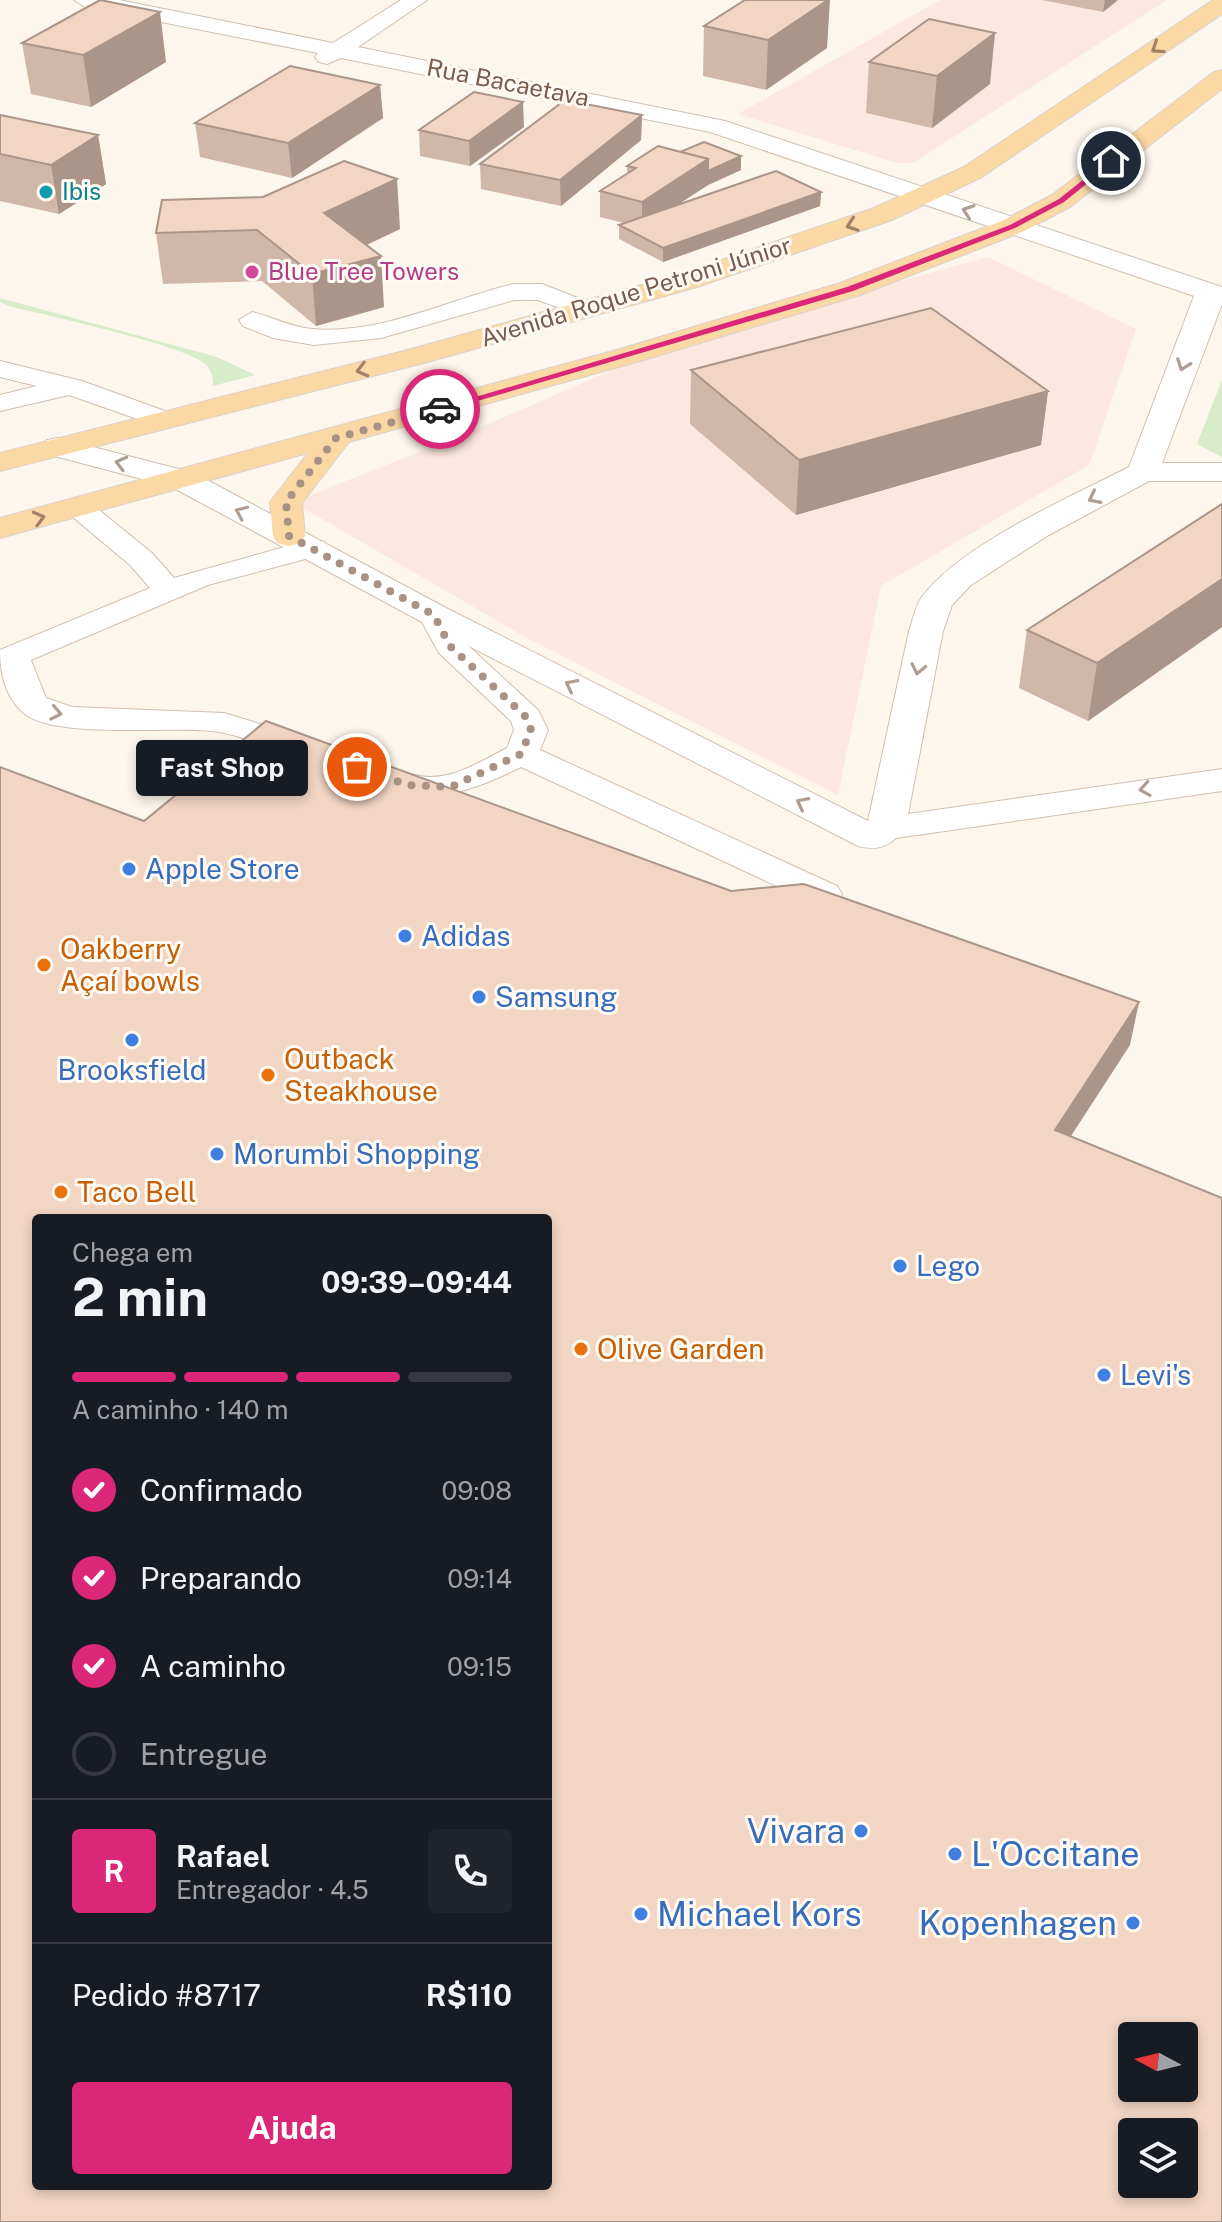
<!DOCTYPE html>
<html lang="pt">
<head>
<meta charset="utf-8">
<style>
	body { margin:0; font-family:"Public Sans",sans-serif; background:#20242c; color:#f1f3f6; height:100vh; display:flex; flex-direction:column; font-size:30px; white-space:nowrap }
	* { box-sizing:border-box; margin:0 }
	p { font-size:26px; color:#9ea1a6 }
	.icon { flex:none; width:44px; height:44px; fill:none; stroke:currentColor; stroke-width:2; stroke-linecap:round; stroke-linejoin:round }
	.map { position:relative; flex:1; overflow:hidden }
	.sheet { position:absolute; left:32px; top:1214px; width:520px; height:976px; display:flex; flex-direction:column; background:#171b24; border-radius:8px; box-shadow:0 4px 12px #0003 }
	.sheet>* { flex:none }
	.needle { width:52px; rotate:277deg }
	.buttons { position:absolute; left:1118px; top:2022px; display:grid; gap:16px }
	.buttons a { display:grid; place-items:center; width:80px; height:80px; border-radius:8px; background:#171b24; box-shadow:0 4px 12px #0003; font-size:40px }
	.pin { position:absolute; display:grid; place-items:center; width:68px; height:68px; color:#fff; margin:-34px; border:4px solid #fff; border-radius:50%; box-shadow:0 2px 8px #0007 }
	.courier { position:absolute; display:grid; place-items:center; width:80px; height:80px; margin:-40px; border:6px solid #db2777; border-radius:50%; background:#fff; color:#222; box-shadow:0 2px 10px #0007 }
	.bubble { position:absolute; height:56px; border-radius:8px; background:#171b24; box-shadow:0 4px 12px #0003; font-size:26px; font-weight:700; line-height:56px; text-align:center }
	.head em { font-style:normal; font-weight:700 }
	.head div { display:flex; flex-direction:column-reverse }
	.head { display:flex; align-items:center; justify-content:space-between; height:136px; padding:0 40px }
	h1 { font-size:52px; font-weight:700; line-height:60px }
	.bar { display:grid; grid-template-columns:repeat(4,1fr); gap:12px 8px; align-content:center; height:96px; padding:0 40px }
	.bar i { height:10px; border-radius:6px; background:#363941 }
	.bar .on { background:#db2777 }
	.bar p { grid-column:span 4 }
	.line { display:flex; align-items:center; gap:20px; padding:0 40px; border-top:2px solid #363941 }
	.line div { flex:1 }
	.round { display:grid; place-items:center; flex:none; width:84px; height:84px; border-radius:8px; background:#20242c }
	ol { padding:0 40px; list-style:none }
	li { display:flex; align-items:center; gap:24px; height:88px }
	li p { margin-inline-start:auto }
	li .icon { padding:8px; border-radius:50%; background:#db2777; color:#fff; stroke-width:4 }
	li:last-child { color:#9ea1a6 }
	li i { width:44px; height:44px; border:4px solid #363941; border-radius:50% }
	.action { display:flex; gap:16px; margin-top:auto; padding:16px 40px }
	.action a { flex:1; height:92px; border-radius:8px; background:#db2777; color:#fff; font-size:32px; font-weight:700; line-height:92px; text-align:center }
	.map>svg:first-child { display:block }
</style>
</head>
<body>
<div class="map">
<svg width="1222" height="2222" viewBox="0 0 1222 2222">
	<rect width="100%" height="100%" fill="#fdf6ec"/>
	<!-- commercial -->
	<g fill="#fde8e0">
		<polygon points="940,0 1167,0 913,163 897,163 738,114"/>
		<polygon points="988,257 1136,329 1089,465 881,586 838,795 525,637 293,502 477,429 635,360 647,351"/>
	</g>
	<!-- green -->
	<g fill="#d8ecc9">
		<path d="M0,298L217,357L255,375L213,386C213,377 212,371 205,364C185,345 44,315 9,306L0,302Z"/>
		<polygon points="1222,380 1222,457 1197,444"/>
	</g>
	<g fill="none" stroke-linecap="round" stroke-linejoin="round">
		<!-- service casing -->
		<g stroke="#d1beb0" stroke-width="2">
			<g id="service">
				<path d="M513,284H542L593,304L597,309L584,317L538,300H514L381,338L314,345L273,338L243,326L239,320L252,312C273,317 290,327 312,329C380,335 448,300 513,284Z"/>
				<polygon points="0,361 82,381 173,414 177,420 173,426 163,428 69,395 0,411 0,395 37,386 0,377"/>
				<path d="M78,498L88,501L152,553L174,578L313,539L324,542L328,548L324,554L208,585L31,660L46,698L72,707L224,713L318,742L323,749L318,756L306,759C274,751 245,735 212,731C169,726 57,739 25,714C5,698 0,672 0,650L150,588L130,565L68,513L63,507L68,501Z"/>
				<path d="M434,606L445,608L463,641L538,710L548,730L540,750L837,886L842,894L837,902L824,905L811,902L521,767C468,793 439,803 381,787L376,780L381,773C398,768 413,777 430,777C458,777 483,760 507,748L514,730L511,721L439,653L418,615L423,608Z"/>
			</g>
		</g>
		<!-- minor casing -->
		<g stroke="#d1beb0" stroke-width="2">
			<path id="minor" d="M74,0H119L333,43L401,0H427L358,47L725,121L1222,287V304L1162,463H1222V481H1149L1047,536L971,585L952,605L943,631L908,814L1222,769V791L896,838C883,849 874,850 858,846L422,622L172,487L47,454L42,447L47,440L58,438L194,473L446,608L868,821L909,631C913,620 915,606 922,597C963,543 1069,498 1129,467L1194,296L710,132L341,58L327,64L319,62L315,57L318,53L85,7Z"/>
		</g>
		<!-- primary casing -->
		<g stroke="#dad1cd" stroke-width="2">
			<g id="primary">
				<polygon points="1213,0 1222,0 1222,14 982,177 892,220 697,287 424,363 0,471 0,453 404,351 677,275 874,208 964,167"/>
				<polygon points="1222,70 1222,89 1070,207 1022,232 860,295 640,361 349,442 302,503 305,536 301,543 289,546 277,543 273,536 270,502 308,453 0,538 0,518 620,349 840,283 1004,220 1052,195 1214,72"/>
			</g>
		</g>
		<!-- service -->
		<use href="#service" fill="#fff" fill-rule="evenodd"/>
		<!-- minor -->
		<use href="#minor" fill="#fff" fill-rule="evenodd"/>
		<!-- primary -->
		<use href="#primary" fill="#fbd9a5" fill-rule="evenodd"/>
	</g>
	<!-- wall -->
	<g fill="#d1b7a8">
		<polygon points="1042,0 1118,0 1103,12"/>
		<polygon points="704,26 827,48 766,90 703,76"/>
		<polygon points="22,43 166,62 91,107 31,94"/>
		<polygon points="869,62 990,84 932,128 866,113"/>
		<polygon points="380,85 383,118 292,178 200,157 195,123"/>
		<polygon points="0,115 98,135 106,184 59,214 0,201"/>
		<polygon points="642,115 641,140 561,206 481,189 480,164"/>
		<polygon points="524,127 470,166 420,156 419,130"/>
		<polygon points="627,166 741,170 708,185 677,205 821,192 820,206 663,262 619,239 619,225 624,223 600,217 600,191 627,174"/>
		<polygon points="162,200 400,229 366,245 384,307 316,326 262,281 163,284 156,233"/>
		<polygon points="691,370 1048,391 1041,445 796,515 690,424"/>
		<polygon points="1222,504 1222,627 1088,721 1019,688 1027,630"/>
	</g>
	<!-- shaded-wall -->
	<g fill="#aa9588">
		<polygon points="828,0 830,0 827,48 766,90 768,40"/>
		<polygon points="1105,0 1118,0 1103,12"/>
		<polygon points="160,12 166,62 91,107 83,55"/>
		<polygon points="995,33 990,84 932,128 937,76"/>
		<polygon points="380,85 383,118 292,178 288,143"/>
		<polygon points="523,102 524,127 470,166 469,141"/>
		<polygon points="642,115 641,140 561,206 560,180"/>
		<polygon points="98,135 106,184 59,214 51,165"/>
		<polygon points="741,156 741,170 708,185 642,228 642,202 708,159"/>
		<polygon points="397,179 400,229 329,263 324,213"/>
		<polygon points="821,192 820,206 663,262 663,248"/>
		<polygon points="381,256 384,307 316,326 312,274"/>
		<polygon points="1048,391 1041,445 796,515 799,460"/>
		<polygon points="1222,579 1222,627 1088,721 1097,663"/>
		<polygon points="1139,1002 1130,1045 1047,1173 1055,1130"/>
	</g>
	<!-- building -->
	<g fill="#f3d5c3" stroke="#aa9588" stroke-width="2" fill-rule="evenodd">
		<polygon points="100,0 160,12 83,55 22,43"/>
		<polygon points="745,0 828,0 768,40 704,26"/>
		<polygon points="929,19 995,33 937,76 869,62"/>
		<polygon points="290,66 380,85 288,143 195,123"/>
		<polygon points="474,92 523,102 469,141 419,130"/>
		<polygon points="565,100 642,115 560,180 480,164"/>
		<polygon points="0,115 98,135 51,165 0,154"/>
		<polygon points="704,142 741,156 708,171 708,159 680,152"/>
		<polygon points="658,146 708,159 642,202 600,191 636,168 627,166"/>
		<polygon points="344,161 397,179 324,213 381,256 312,274 257,230 156,233 162,200 263,197"/>
		<polygon points="776,171 821,192 663,248 619,225"/>
		<polygon points="931,308 1048,391 799,460 691,370"/>
		<polygon points="1222,504 1222,579 1097,663 1027,630"/>
		<path d="M266,721L731,891L804,884L1139,1002L1055,1130L1222,1198V2222H0V767L144,821ZM36,1218H548V2186H36ZM1132,2036H1184V2088H1132ZM1132,2132H1184V2184H1132Z"/>
	</g>
	<!-- one-way arrows -->
	<defs><path id="oneway-chevron" d="M-2-3.5L2.5 0L-2 3.5" fill="none" stroke-width="1.6" stroke-linecap="round" stroke-linejoin="round" transform="scale(2)"/></defs>
	<g stroke="#a18267">
		<use href="#oneway-chevron" transform="translate(1157 48) rotate(146)"/>
		<use href="#oneway-chevron" transform="translate(852 225) rotate(161)"/>
		<use href="#oneway-chevron" transform="translate(362 370) rotate(166)"/>
		<use href="#oneway-chevron" transform="translate(39 518) rotate(-15)"/>
	</g>
	<g stroke="#af9d94">
		<use href="#oneway-chevron" transform="translate(968 211) rotate(-161)"/>
		<use href="#oneway-chevron" transform="translate(1183 365) rotate(110)"/>
		<use href="#oneway-chevron" transform="translate(121 463) rotate(-165)"/>
		<use href="#oneway-chevron" transform="translate(1094 498) rotate(153)"/>
		<use href="#oneway-chevron" transform="translate(241 512) rotate(-156)"/>
		<use href="#oneway-chevron" transform="translate(918 669) rotate(102)"/>
		<use href="#oneway-chevron" transform="translate(571 685) rotate(-153)"/>
		<use href="#oneway-chevron" transform="translate(56 713) rotate(11)"/>
		<use href="#oneway-chevron" transform="translate(1145 789) rotate(171)"/>
		<use href="#oneway-chevron" transform="translate(802 803) rotate(-153)"/>
	</g>
	<!-- route -->
	<polygon fill="#db2777" points="1108,160 1115,161 1064,202 1015,228 853,291 443,411 435,409 847,287 1010,225 1059,199"/>
	<g fill="none" stroke-linecap="round" stroke-linejoin="round">
		<!-- done -->
		<polyline stroke="#a89285" stroke-width="8" stroke-dasharray="0 14.4" points="357,767 408,785 451,787 521,754 531,730 526,717 450,646 434,615 289,536 286,502 336,438 440,409"/>
	</g>
	<!-- markers -->
	<circle fill="#0f9aa8" stroke="#fffaf3" stroke-width="3" cx="46" cy="192" r="8"/>
	<circle fill="#d1479c" stroke="#fffaf3" stroke-width="3" cx="252" cy="272" r="8"/>
	<g fill="#3f7fe0" stroke="#fffaf3" stroke-width="3">
		<circle cx="129" cy="869" r="8"/>
		<circle cx="405" cy="936" r="8"/>
		<circle cx="479" cy="997" r="8"/>
		<circle cx="132" cy="1040" r="8"/>
		<circle cx="217" cy="1154" r="8"/>
		<circle cx="900" cy="1266" r="8"/>
		<circle cx="1104" cy="1375" r="8"/>
		<circle cx="861" cy="1831" r="8"/>
		<circle cx="955" cy="1854" r="8"/>
		<circle cx="641" cy="1914" r="8"/>
		<circle cx="1133" cy="1923" r="8"/>
	</g>
	<g fill="#e8710a" stroke="#fffaf3" stroke-width="3">
		<circle cx="44" cy="965" r="8"/>
		<circle cx="268" cy="1075" r="8"/>
		<circle cx="61" cy="1192" r="8"/>
		<circle cx="581" cy="1349" r="8"/>
	</g>
	<g text-anchor="middle" stroke-width="6" stroke-linejoin="round" paint-order="stroke">
		<!-- far-street labels -->
		<g font-size="24" fill="#7a5c4d" stroke="#fffaf3">
			<text transform="translate(508 83) rotate(11)" y="8">Rua Bacaetava</text>
			<text transform="translate(636 292) rotate(-17)" y="8">Avenida Roque Petroni Júnior</text>
		</g>
		<!-- far-culture labels -->
		<g font-size="24" fill="#0d838f" stroke="#fffaf3" text-anchor="start">
			<text x="62" y="200">Ibis</text>
		</g>
		<!-- far-hotel labels -->
		<g font-size="24" fill="#b23c85" stroke="#fffaf3" text-anchor="start">
			<text x="268" y="280">Blue Tree Towers</text>
		</g>
		<!-- shop labels -->
		<g font-size="28" fill="#366cbe" stroke="#fffaf3" text-anchor="start">
			<text x="145" y="879">Apple Store</text>
			<text x="421" y="946">Adidas</text>
			<text x="495" y="1007">Samsung</text>
			<text x="132" y="1080" text-anchor="middle">Brooksfield</text>
			<text x="233" y="1164">Morumbi Shopping</text>
			<text x="916" y="1276">Lego</text>
			<text x="1120" y="1385">Levi's</text>
		</g>
		<!-- food labels -->
		<g font-size="28" fill="#c56008" stroke="#fffaf3" text-anchor="start">
			<text x="60" y="959">Oakberry<tspan x="60" dy="32">Açaí bowls</tspan></text>
			<text x="284" y="1069">Outback<tspan x="284" dy="32">Steakhouse</tspan></text>
			<text x="77" y="1202">Taco Bell</text>
			<text x="597" y="1359">Olive Garden</text>
		</g>
		<!-- near-shop labels -->
		<g font-size="34" fill="#366cbe" stroke="#fffaf3" text-anchor="end">
			<text x="845" y="1843">Vivara</text>
			<text x="971" y="1866" text-anchor="start">L'Occitane</text>
			<text x="657" y="1926" text-anchor="start">Michael Kors</text>
			<text x="1117" y="1935">Kopenhagen</text>
		</g>
	</g>
</svg>
<div class="buttons">
<a><svg class="needle" viewBox="-14 -14 28 28"><path d="M0-13l5 13h-10z" fill="#e53935"/><path d="M0 13l5-13h-10z" fill="#9ea1a6"/></svg></a>
<a><svg class="icon" aria-label="layers" viewBox="0 0 24 24"><path d="M12 4l9 5-9 5-9-5zM3 14l9 5 9-5"/></svg></a>
</div>
<div class="pin" style="left:357px;top:767px;background:#ea580c"><svg class="icon" aria-label="bag" viewBox="0 0 24 24"><path d="M5 8h14l-1 12H6zM9 8a3 3 0 0 1 6 0"/></svg></div>
<div class="pin" style="left:1111px;top:161px;background:#1f2937"><svg class="icon" aria-label="home" viewBox="0 0 24 24"><path d="M3 11l9-7 9 7M6 9v11h12V9"/></svg></div>
<div class="courier" style="left:440px;top:409px"><svg class="icon" aria-label="car" viewBox="0 0 24 24"><path d="M5 17H2v-5l4-1 3-4h7l3 4 3 1v5h-3M9 17h6M6 11h13"/><circle cx="7" cy="17" r="2"/><circle cx="17" cy="17" r="2"/></svg></div>
<div class="bubble" style="left:136px;top:740px;width:172px">Fast Shop</div>
<section class="sheet">
<div class="head"><div><h1>2 min</h1><p>Chega em</p></div><em>09:39–09:44</em></div>
<div class="bar"><i class="on"></i><i class="on"></i><i class="on"></i><i></i><p>A caminho · 140 m</p></div>
<ol>
<li><svg class="icon" aria-label="check" viewBox="0 0 24 24"><path d="M5 12l5 5 9-10"/></svg>Confirmado<p>09:08</p></li>
<li><svg class="icon" aria-label="check" viewBox="0 0 24 24"><path d="M5 12l5 5 9-10"/></svg>Preparando<p>09:14</p></li>
<li><svg class="icon" aria-label="check" viewBox="0 0 24 24"><path d="M5 12l5 5 9-10"/></svg>A caminho<p>09:15</p></li>
<li><i></i>Entregue</li>
</ol>
<div class="line" style="height:144px"><b class="round" style="background:#db2777;color:#fff">R</b><div><b>Rafael</b><p>Entregador · 4.5</p></div><a class="round"><svg class="icon" aria-label="phone" viewBox="0 0 24 24"><path d="M5 4h4l2 5-3 2q2 4 5 5l2-3 5 2v4C11 20 4 13 5 4z"/></svg></a></div>
<div class="line" style="height:104px"><div>Pedido #8717</div><b>R$110</b></div>
<div class="action"><a>Ajuda</a></div>
</section>
</div>
</body>
</html>
